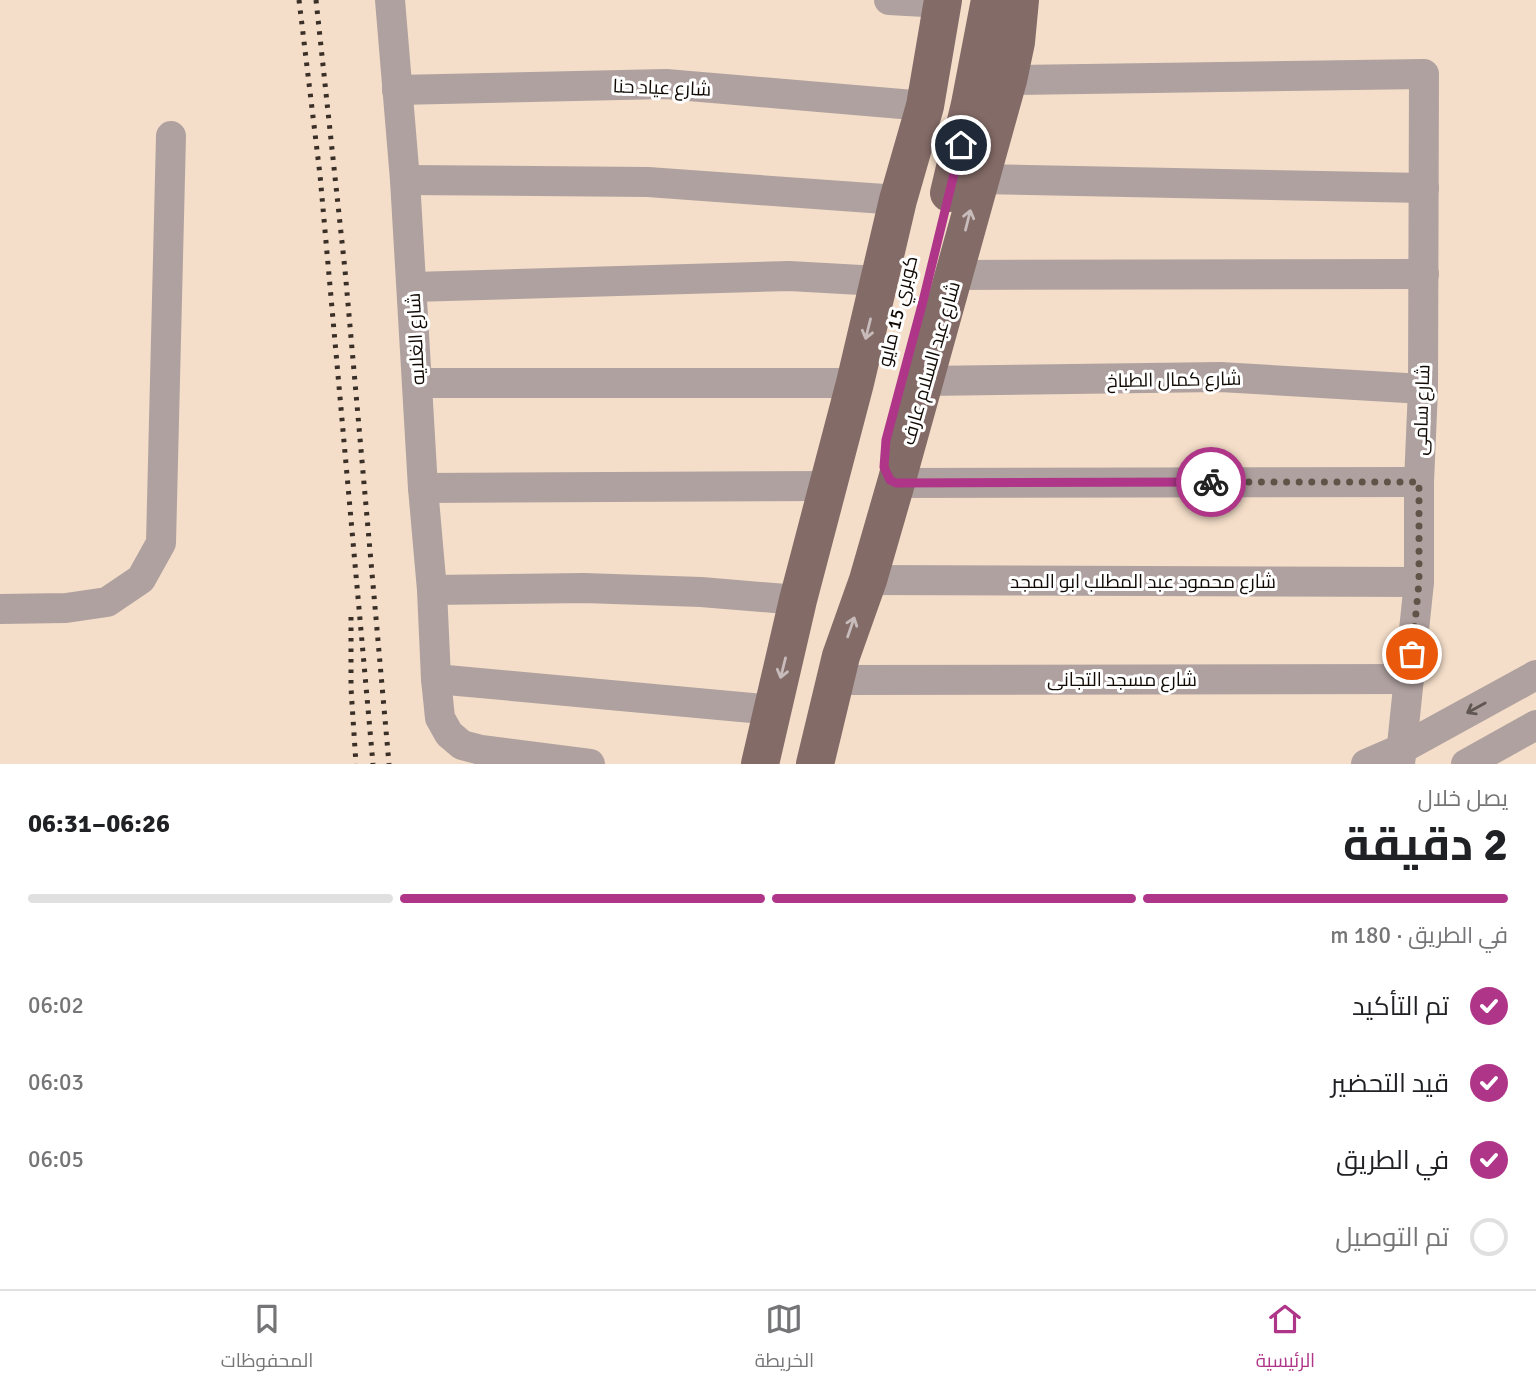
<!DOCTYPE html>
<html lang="ar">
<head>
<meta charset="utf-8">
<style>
	body { margin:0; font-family:Signika,Cairo,sans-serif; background:#f2f2f2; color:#202124; direction:rtl; height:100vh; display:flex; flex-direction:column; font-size:26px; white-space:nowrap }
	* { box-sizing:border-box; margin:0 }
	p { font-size:23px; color:#757577 }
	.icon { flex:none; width:38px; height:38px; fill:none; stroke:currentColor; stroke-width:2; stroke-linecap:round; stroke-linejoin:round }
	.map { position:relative; height:764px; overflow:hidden; direction:ltr }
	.drawer { display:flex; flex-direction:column; background:#fff; flex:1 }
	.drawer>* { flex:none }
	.pin { position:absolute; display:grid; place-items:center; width:60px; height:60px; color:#fff; margin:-30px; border:4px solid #fff; border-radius:50%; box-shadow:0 2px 7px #0007 }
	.courier { position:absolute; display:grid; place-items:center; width:70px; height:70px; margin:-35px; border:5px solid #af3589; border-radius:50%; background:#fff; color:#222; box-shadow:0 2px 9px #0007 }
	.head em { font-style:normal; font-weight:700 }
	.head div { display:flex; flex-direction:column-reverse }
	.head { display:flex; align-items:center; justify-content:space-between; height:119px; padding:0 28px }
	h1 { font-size:46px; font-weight:700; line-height:52px }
	.bar { display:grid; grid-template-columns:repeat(4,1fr); gap:10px 7px; align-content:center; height:84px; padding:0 28px }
	.bar i { height:9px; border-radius:5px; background:#e0e0e0 }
	.bar .active { background:#af3589 }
	.bar p { grid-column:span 4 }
	ol { padding:0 28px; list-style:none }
	li { display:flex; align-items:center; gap:21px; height:77px }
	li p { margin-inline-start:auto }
	li .icon { padding:7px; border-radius:50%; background:#af3589; color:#fff; stroke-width:4 }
	li:last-child { color:#757577 }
	li i { width:38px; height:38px; border:4px solid #e0e0e0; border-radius:50% }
	.tabs { display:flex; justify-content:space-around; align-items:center; height:98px; border-top:2px solid #e0e0e0; background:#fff; font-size:19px; color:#757577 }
	.tabs a { display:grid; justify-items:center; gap:4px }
	.tabs .active { color:#af3589 }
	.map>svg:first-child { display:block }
</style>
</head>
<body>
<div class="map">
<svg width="1536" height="764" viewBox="0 0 1536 764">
	<rect width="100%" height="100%" fill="#f4dec9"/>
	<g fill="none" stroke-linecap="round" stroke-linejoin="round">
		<!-- minor -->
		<g stroke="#afa19f" stroke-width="30">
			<polyline points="390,0 405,180 423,488 432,590 436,679 440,718 449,734 462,745 481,750 590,764"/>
			<polyline points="889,0 943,3"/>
			<polyline points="1008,80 1424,74 1423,389 1419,482 1419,582 1400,764"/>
			<polyline points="397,90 666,84 925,106"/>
			<polyline points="979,179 1424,188"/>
			<polyline points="405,180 648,182 898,200"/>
			<polyline points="954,275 1424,274"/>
			<polyline points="412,287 789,276 879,281"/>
			<polyline points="924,381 1220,377 1423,389"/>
			<polyline points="417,383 855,383"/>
			<polyline points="896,483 1419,482"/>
			<polyline points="423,488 827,486"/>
			<polyline points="868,580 1419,582"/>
			<polyline points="432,590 584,588 701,592 798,600"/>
			<polyline points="0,609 66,608 107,602 141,579 161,543 171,136"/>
			<polyline points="436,679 773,710"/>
			<polyline points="834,680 1409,679"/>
			<polyline points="1366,764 1403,748 1536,675"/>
			<polyline points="1466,764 1536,725"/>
		</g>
		<!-- major -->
		<g stroke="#836b67" stroke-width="38">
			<polyline points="949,193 970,104 990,0"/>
			<polyline points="760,764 798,600 855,383 898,200 925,106 943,0"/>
			<polyline points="815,764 841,656 868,580 896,483 1008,80 1016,42 1020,0"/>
		</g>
		<!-- rail -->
		<g stroke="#392f27" stroke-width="5" stroke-dasharray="3.5 7" stroke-linecap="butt">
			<polyline points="299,0 320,175 373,764"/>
			<polyline points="316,0 345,270 389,764"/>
			<polyline points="351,617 351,688 356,764"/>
		</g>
	</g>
	<!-- one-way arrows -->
	<defs><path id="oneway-shaft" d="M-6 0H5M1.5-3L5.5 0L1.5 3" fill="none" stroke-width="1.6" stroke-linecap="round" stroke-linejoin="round" transform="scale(1.75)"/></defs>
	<g stroke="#c7bcbb">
		<use href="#oneway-shaft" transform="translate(968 220) rotate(-76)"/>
		<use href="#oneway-shaft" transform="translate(868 329) rotate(104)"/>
		<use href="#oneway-shaft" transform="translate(851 627) rotate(-71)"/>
		<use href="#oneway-shaft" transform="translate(783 668) rotate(104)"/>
	</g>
	<use stroke="#605652" href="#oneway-shaft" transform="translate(1476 708) rotate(151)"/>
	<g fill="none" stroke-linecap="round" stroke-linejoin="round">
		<!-- done -->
		<polyline stroke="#605449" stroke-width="7" stroke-dasharray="0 12.6" points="1211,482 1419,482 1419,582 1412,654"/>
		<!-- route -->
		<polyline stroke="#af3589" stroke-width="9" points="961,145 923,301 886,440 884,467 890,480 896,483 1211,482"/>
	</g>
	<g text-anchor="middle" stroke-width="6" stroke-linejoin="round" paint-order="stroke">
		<!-- street labels -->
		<g font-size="19" fill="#110a04" stroke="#fff">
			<text transform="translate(662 87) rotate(2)" y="7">شارع عياد حنا</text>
			<text transform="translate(897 311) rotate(-76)" y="7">كوبري 15 مايو</text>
			<text transform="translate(415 339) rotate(-93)" y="7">شارع الغلايه</text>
			<text transform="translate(930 363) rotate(-74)" y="7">شارع عبد السلام عارف</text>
			<text transform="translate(1174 379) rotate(-1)" y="7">شارع كمال الطباخ</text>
			<text transform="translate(1421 410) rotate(-88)" y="7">شارع سامى</text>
			<text x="1143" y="588">شارع محمود عبد المطلب ابو المجد</text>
			<text x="1122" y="686">شارع مسجد التجانى</text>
		</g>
	</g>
</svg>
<div class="pin" style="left:1412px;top:654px;background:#ea580c"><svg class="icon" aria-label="bag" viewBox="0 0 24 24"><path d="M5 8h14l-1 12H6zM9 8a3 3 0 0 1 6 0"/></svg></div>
<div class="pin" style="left:961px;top:145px;background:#1f2937"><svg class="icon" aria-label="home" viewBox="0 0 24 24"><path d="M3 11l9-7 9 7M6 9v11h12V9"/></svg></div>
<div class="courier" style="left:1211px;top:482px"><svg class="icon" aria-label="bike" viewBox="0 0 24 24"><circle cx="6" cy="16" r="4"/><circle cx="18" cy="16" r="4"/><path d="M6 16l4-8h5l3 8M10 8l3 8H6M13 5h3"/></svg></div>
</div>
<section class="drawer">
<div class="head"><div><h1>2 دقيقة</h1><p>يصل خلال</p></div><em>06:26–06:31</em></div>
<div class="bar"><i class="active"></i><i class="active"></i><i class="active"></i><i></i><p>في الطريق · 180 m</p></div>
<ol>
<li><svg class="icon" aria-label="check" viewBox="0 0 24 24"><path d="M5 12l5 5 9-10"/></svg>تم التأكيد<p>06:02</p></li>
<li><svg class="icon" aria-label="check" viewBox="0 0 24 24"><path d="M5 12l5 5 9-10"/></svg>قيد التحضير<p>06:03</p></li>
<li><svg class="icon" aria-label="check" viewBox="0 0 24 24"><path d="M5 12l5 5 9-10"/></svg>في الطريق<p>06:05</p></li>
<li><i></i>تم التوصيل</li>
</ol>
</section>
<nav class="tabs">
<a class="active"><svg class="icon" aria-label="home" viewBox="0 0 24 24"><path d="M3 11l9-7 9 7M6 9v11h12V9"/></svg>الرئيسية</a>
<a><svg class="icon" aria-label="map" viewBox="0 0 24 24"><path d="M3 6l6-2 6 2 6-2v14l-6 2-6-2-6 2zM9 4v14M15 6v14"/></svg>الخريطة</a>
<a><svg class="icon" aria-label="saved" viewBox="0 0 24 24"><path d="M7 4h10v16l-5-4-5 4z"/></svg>المحفوظات</a>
</nav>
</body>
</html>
